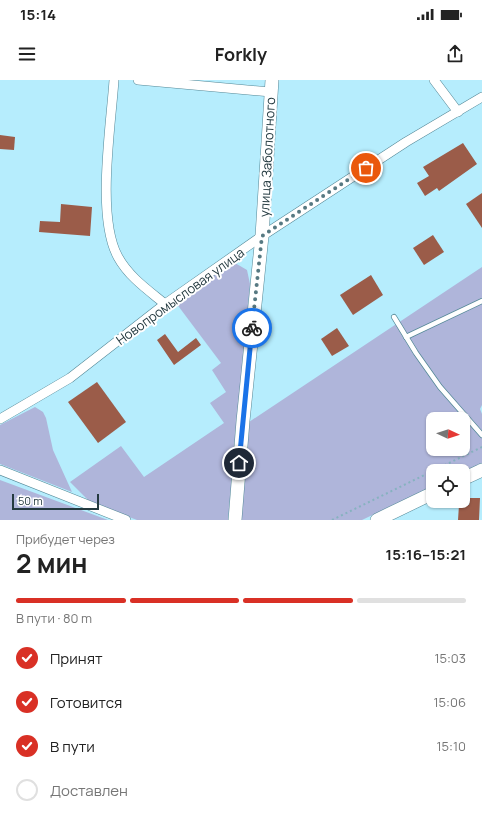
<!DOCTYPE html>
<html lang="ru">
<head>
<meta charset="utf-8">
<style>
	body { margin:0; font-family:Manrope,sans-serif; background:#f2f2f2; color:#222; height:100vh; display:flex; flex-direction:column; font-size:15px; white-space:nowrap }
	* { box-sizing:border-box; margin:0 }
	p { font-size:13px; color:#767676 }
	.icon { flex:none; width:22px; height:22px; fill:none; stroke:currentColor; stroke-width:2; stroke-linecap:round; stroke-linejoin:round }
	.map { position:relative; height:440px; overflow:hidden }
	.drawer { display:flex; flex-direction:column; background:#fff; flex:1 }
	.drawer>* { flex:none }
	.needle { width:26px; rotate:94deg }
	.tools { position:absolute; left:426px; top:332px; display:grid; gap:8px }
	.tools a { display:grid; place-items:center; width:44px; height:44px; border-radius:8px; background:#fff; box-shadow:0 1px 3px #0004; font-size:20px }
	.scale { position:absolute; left:12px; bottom:10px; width:87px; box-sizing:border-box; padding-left:4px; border:2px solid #243a40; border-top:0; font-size:11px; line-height:14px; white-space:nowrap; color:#243a40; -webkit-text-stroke:3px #fff; paint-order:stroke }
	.pin { position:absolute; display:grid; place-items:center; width:34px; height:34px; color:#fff; margin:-17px; border:2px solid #fff; border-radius:50%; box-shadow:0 1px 4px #0007 }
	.courier { position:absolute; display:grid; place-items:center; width:40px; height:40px; margin:-20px; border:3px solid #1a73e8; border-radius:50%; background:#fff; color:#222; box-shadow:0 1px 5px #0007 }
	.headline em { font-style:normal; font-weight:700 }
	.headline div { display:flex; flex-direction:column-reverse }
	.headline { display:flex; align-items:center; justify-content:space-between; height:68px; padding:0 16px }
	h1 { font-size:26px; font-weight:700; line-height:30px }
	.bar { display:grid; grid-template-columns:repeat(4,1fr); gap:6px 4px; align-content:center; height:48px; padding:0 16px }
	.bar i { height:5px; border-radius:3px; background:#e0e0e0 }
	.bar .current { background:#d93025 }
	.bar p { grid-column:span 4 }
	ol { padding:0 16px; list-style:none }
	li { display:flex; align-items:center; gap:12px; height:44px }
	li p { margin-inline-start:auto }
	li .icon { padding:4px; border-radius:50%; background:#d93025; color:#fff; stroke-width:4 }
	li:last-child { color:#767676 }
	li i { width:22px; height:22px; border:2px solid #e0e0e0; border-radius:50% }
	.status { display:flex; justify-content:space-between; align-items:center; height:28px; padding:0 20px; background:#fff; direction:ltr }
	.status svg { height:11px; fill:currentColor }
	header { display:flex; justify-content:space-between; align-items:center; height:52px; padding:0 16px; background:#fff; font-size:18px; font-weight:700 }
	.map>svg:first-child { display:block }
</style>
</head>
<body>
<div class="status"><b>15:14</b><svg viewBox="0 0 49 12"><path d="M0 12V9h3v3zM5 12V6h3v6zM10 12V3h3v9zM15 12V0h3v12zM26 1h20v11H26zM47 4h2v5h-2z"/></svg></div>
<header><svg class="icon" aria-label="menu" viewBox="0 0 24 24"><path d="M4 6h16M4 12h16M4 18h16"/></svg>Forkly<svg class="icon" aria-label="share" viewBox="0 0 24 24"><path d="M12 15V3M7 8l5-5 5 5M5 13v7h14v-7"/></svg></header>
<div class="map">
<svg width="482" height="440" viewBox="0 0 482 440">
	<rect width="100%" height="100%" fill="#b6edfd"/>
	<!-- green -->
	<g fill="#afb5da" fill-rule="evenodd">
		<polygon points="235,183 247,190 250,204 228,440 137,440 90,422 70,402 121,366 144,397 224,343 210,323 226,312 212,290 221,283 176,223 228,185"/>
		<path d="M482,187V325L480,329L482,334V383L463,392L433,391V406L362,440H240L249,342ZM433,339H463V369H433Z"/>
		<polygon points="35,327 43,332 46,338 53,370 72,412 0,384 0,345"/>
		<polygon points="0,400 108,440 0,440"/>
	</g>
	<!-- building -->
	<g fill="#9b5c49">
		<polygon points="0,55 15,57 14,70 0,69"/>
		<polygon points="463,63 477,84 439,111 437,108 425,116 417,103 429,96 423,87"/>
		<polygon points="482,113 482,148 466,124"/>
		<polygon points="61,124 92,127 90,156 39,152 40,141 60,142"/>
		<polygon points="433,155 444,172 424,185 413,168"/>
		<polygon points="371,195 383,215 353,235 340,215"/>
		<polygon points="337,248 349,266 332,276 321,259"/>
		<polygon points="165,254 178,272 196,258 201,265 174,285 157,260"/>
		<polygon points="97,302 126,342 98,363 68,322"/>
		<polygon points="470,418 480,418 479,440 458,440 459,425 469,425"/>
	</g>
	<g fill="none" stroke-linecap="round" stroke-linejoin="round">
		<!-- lane casing -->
		<g stroke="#548897" stroke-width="6">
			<g id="lane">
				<polyline points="394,237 416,273 440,307 482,355"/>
				<polyline points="406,257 482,221"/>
			</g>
		</g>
		<!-- street casing -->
		<g stroke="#548897" stroke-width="10">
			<g id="street">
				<path d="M114,0C111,46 96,137 118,177C129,197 148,210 165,224"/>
				<polyline points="138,0 271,12"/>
				<polyline points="434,0 458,32"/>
				<polyline points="0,339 70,298 165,224 262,156 406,62 482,17"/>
				<polyline points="0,390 126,440"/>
			</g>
		</g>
		<!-- secondary casing -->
		<g stroke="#548897" stroke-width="14">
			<g id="secondary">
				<polyline points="463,399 482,390"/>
				<polyline points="235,440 243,341 262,156 272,0"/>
				<polyline points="377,440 433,413"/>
			</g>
		</g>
		<!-- path -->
		<polyline stroke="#86b2bf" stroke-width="2" stroke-dasharray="2 3" stroke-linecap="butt" points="332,440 482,367"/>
		<!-- lane -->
		<use href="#lane" stroke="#fff" stroke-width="4.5"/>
		<!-- street -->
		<use href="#street" stroke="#fff" stroke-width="9"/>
		<!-- secondary -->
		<use href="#secondary" stroke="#fff" stroke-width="13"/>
	</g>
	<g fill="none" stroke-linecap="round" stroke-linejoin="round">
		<!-- done -->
		<polyline stroke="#577982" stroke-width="4" stroke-dasharray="0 7.2" points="252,248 262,156 366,88"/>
		<!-- route -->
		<polyline stroke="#1a73e8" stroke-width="5" points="239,383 252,248"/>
	</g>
	<g text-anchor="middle" stroke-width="4" stroke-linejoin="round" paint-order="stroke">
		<!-- street labels -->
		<g font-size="13" fill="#243a40" stroke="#fff">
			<text transform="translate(267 77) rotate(-87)" y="5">улица Заболотного</text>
			<text transform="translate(180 216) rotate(-36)" y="5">Новопромысловая улица</text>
		</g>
	</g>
</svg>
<div class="tools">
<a><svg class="needle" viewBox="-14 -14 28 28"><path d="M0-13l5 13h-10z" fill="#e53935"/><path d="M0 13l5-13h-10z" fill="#767676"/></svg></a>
<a><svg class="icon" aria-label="locate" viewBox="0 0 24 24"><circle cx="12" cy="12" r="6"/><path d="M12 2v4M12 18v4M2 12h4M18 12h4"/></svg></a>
</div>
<div class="scale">50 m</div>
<div class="pin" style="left:366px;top:88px;background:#ea580c"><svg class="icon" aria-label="bag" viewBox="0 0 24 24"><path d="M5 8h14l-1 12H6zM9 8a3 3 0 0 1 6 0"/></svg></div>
<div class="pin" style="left:239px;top:383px;background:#1f2937"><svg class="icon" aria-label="home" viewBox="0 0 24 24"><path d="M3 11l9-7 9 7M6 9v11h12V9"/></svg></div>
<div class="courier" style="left:252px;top:248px"><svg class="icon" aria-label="bike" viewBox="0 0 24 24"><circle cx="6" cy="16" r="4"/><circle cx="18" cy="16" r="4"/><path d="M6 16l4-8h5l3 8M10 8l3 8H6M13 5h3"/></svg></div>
</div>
<section class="drawer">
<div class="headline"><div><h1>2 мин</h1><p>Прибудет через</p></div><em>15:16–15:21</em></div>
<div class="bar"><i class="current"></i><i class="current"></i><i class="current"></i><i></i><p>В пути · 80 m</p></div>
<ol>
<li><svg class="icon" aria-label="check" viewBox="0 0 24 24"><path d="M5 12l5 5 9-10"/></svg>Принят<p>15:03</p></li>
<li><svg class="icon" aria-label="check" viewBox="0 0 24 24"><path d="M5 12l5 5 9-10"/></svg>Готовится<p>15:06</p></li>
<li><svg class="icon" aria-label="check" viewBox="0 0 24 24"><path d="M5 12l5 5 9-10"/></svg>В пути<p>15:10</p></li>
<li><i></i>Доставлен</li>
</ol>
</section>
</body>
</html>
